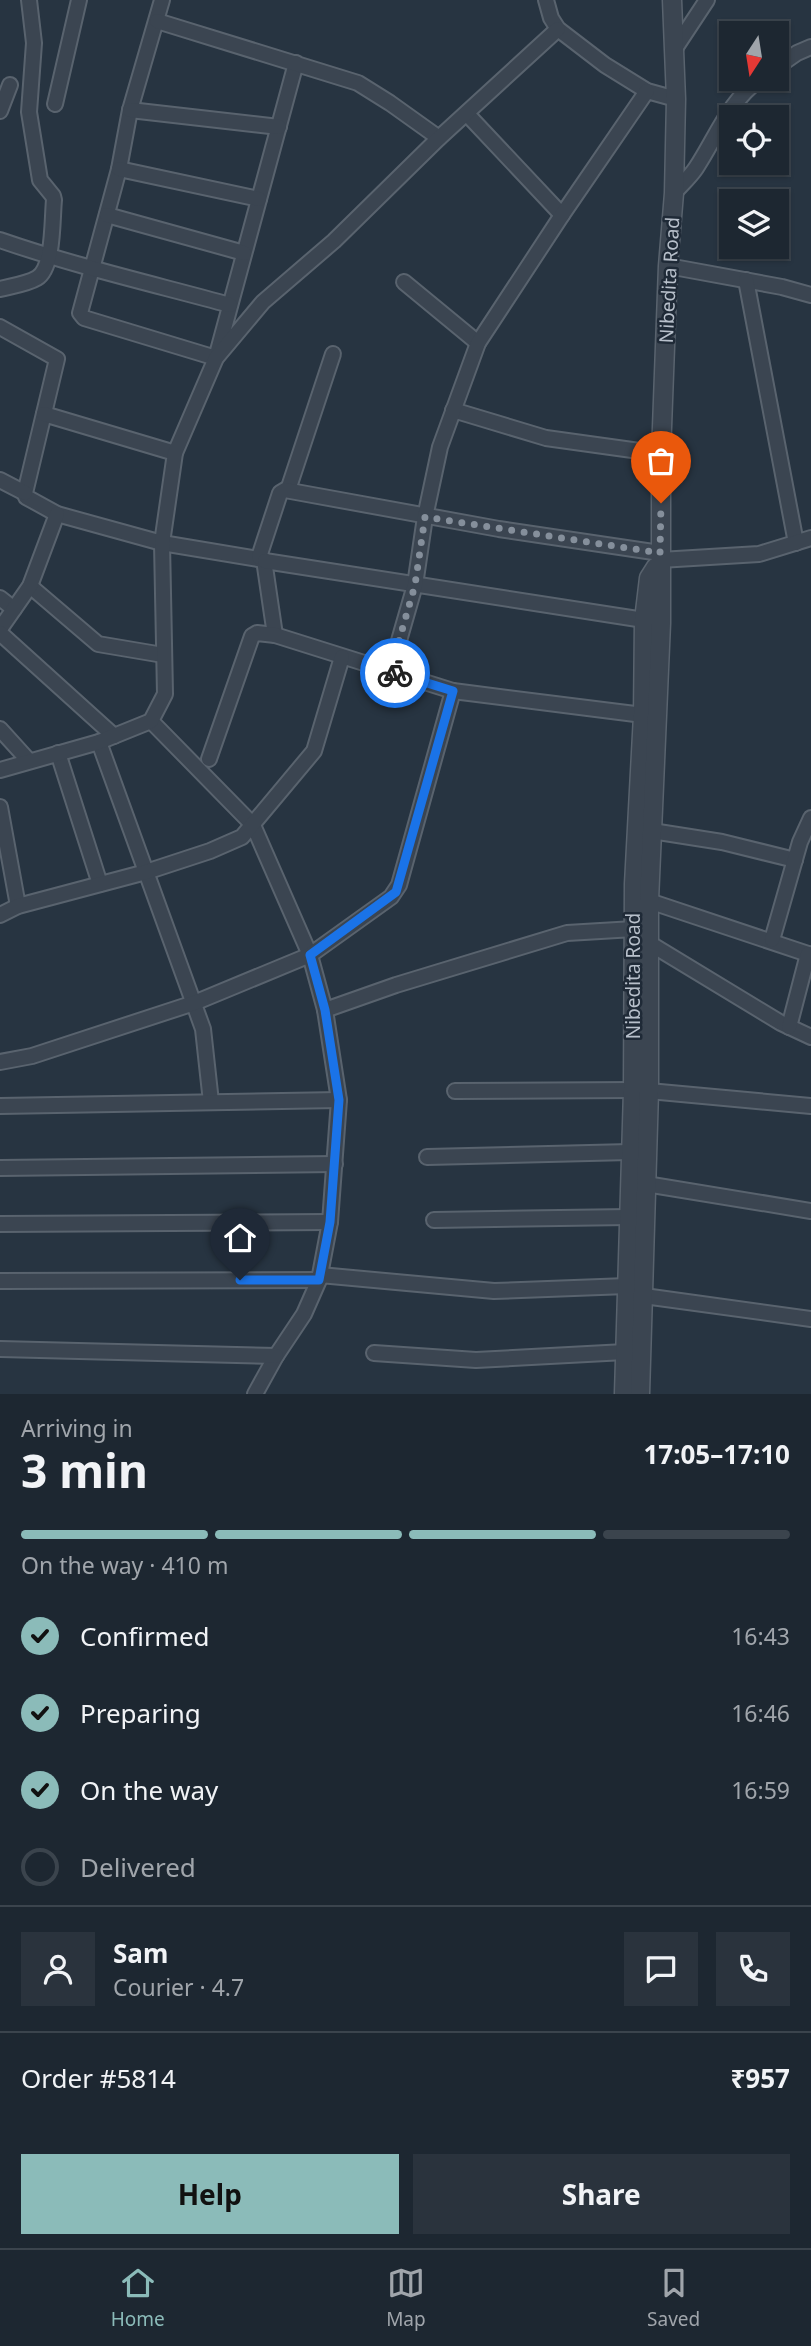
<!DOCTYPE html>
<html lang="en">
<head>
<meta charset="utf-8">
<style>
	body { margin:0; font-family:"Noto Sans",sans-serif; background:#2a333d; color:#f1f3f6; height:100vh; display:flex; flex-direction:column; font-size:26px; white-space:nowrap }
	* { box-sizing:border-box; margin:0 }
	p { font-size:23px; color:#a0a5ab }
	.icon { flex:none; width:38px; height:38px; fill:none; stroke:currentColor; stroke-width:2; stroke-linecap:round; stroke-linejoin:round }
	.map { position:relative; height:1394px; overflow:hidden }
	.side { display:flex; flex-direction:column; background:#1d2731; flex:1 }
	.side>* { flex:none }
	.needle { width:46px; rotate:192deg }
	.fabs { position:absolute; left:719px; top:21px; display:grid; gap:14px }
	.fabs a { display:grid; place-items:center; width:70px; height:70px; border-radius:0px; background:#1d2731; box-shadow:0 2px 5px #0004,0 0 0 2px #3b444d; font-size:35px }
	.pin { position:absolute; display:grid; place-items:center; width:60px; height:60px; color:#fff; margin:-72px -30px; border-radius:50% 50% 50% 0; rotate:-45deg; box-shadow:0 0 7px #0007 }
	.pin .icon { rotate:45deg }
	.courier { position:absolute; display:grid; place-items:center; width:70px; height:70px; margin:-35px; border:5px solid #1a73e8; border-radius:50%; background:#fff; color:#222; box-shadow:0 2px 9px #0007 }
	.overview em { font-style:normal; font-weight:700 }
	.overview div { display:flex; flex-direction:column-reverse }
	.overview { display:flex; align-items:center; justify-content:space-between; height:119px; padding:0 21px }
	h1 { font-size:46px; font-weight:700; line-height:52px }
	.bar { display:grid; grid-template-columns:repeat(4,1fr); gap:10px 7px; align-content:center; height:84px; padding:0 21px }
	.bar i { height:9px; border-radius:5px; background:#3b444d }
	.bar .active { background:#8bbbb9 }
	.bar p { grid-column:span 4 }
	.line { display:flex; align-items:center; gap:18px; padding:0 21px; border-top:2px solid #3b444d }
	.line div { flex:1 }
	.round { display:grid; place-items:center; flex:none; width:74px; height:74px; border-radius:0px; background:#2a333d }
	ol { padding:0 21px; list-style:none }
	li { display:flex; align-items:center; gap:21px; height:77px }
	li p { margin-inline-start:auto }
	li .icon { padding:7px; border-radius:50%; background:#8bbbb9; color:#111; stroke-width:4 }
	li:last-child { color:#a0a5ab }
	li i { width:38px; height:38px; border:4px solid #3b444d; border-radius:50% }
	.primary-button { display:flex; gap:14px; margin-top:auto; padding:14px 21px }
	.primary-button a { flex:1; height:80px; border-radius:0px; background:#8bbbb9; color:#111; font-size:28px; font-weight:700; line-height:80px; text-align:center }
	.primary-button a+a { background:#2a333d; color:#f1f3f6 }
	.dock { display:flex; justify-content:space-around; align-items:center; height:98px; border-top:2px solid #3b444d; background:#1d2731; font-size:19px; color:#a0a5ab }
	.dock a { display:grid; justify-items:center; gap:4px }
	.dock .active { color:#8bbbb9 }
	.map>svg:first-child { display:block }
</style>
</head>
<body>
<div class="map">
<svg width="811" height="1394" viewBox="0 0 811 1394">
	<rect width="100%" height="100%" fill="#273441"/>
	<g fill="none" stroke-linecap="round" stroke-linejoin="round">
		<!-- minor casing -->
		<g stroke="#59636e" stroke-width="18">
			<g id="minor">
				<polyline points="162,0 130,110 119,169 80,313 84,318 216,358 296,63"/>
				<polyline points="546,0 551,18 558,29 605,65 647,91 676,99"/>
				<polyline points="157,21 358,83 390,103 439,138"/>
				<polyline points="674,50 707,0"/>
				<polyline points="777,67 797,53 811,47"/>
				<polyline points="55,104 79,0"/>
				<polyline points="130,110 279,127"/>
				<polyline points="0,111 10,85"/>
				<polyline points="467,114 562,215"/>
				<polyline points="119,169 259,199"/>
				<path d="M674,193C681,185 690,177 696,168C717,136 729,101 760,79"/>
				<polyline points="107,215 244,253"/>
				<path d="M0,240C75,266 153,284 230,305"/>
				<polyline points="668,266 782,287 811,295"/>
				<polyline points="746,280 796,543"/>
				<polyline points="404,282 478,343"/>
				<path d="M0,289C12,286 27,284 37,278C54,268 52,219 54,200L53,196L40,180L29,112L34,43L29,0"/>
				<polyline points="0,327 57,359 25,493 26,497 57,514 162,543 264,560 275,635"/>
				<polyline points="453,410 546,438 661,454"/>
				<polyline points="44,414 175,453"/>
				<polyline points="0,480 25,493"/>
				<polyline points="288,490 333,354"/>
				<polyline points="259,557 280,493 285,490 499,529 660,553"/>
				<polyline points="660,560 759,554 811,538"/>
				<polyline points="265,561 644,620"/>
				<polyline points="30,586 98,644 163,655"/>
				<polyline points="0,598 14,609"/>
				<polyline points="0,629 30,586 57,514"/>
				<polyline points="0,633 114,736"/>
				<polyline points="390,672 415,585 425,517 440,447 478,343 562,215 647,91"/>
				<polyline points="151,721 253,825 310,955 325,1010 339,1100 330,1222 319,1280 304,1314 276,1356 255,1394"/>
				<polyline points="0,729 29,761"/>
				<polyline points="99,742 203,1029 211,1102"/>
				<polyline points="58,753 100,884"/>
				<polyline points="209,759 252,636 257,633 275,635 453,691 643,715"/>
				<polyline points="0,770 99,742 151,721 165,694 162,543 175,453 216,358 263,302 334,241 439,138 558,29"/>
				<polyline points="0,807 18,906"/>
				<polyline points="652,831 722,842 795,860"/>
				<polyline points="649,901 811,955"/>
				<polyline points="0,915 18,906 146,872 210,851 242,837 314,751 342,657"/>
				<polyline points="772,940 800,842 811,818"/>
				<polyline points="649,943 781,1023 811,1037"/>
				<polyline points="325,1010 396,985 567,933 634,929"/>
				<polyline points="789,1027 808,954"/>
				<polyline points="0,1062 32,1056 194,1003 310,955 391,897 399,885 453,691"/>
				<polyline points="455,1091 633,1090"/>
				<polyline points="649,1091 811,1106"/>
				<polyline points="0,1106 339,1100"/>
				<polyline points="427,1157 630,1152"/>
				<polyline points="0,1168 335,1164"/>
				<polyline points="646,1184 811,1211"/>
				<polyline points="434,1220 629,1217"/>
				<polyline points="0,1224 330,1222"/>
				<polyline points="320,1275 494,1291 627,1286"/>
				<polyline points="0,1281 319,1280"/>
				<polyline points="644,1296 811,1319"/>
				<polyline points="0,1349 276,1356"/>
				<polyline points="374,1353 476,1360 625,1352"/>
			</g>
		</g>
		<!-- tertiary casing -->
		<g stroke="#59636e" stroke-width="21">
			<g id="tertiary">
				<polyline points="624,1394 633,1090 634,884 643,715 644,620 649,578 656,567"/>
				<polyline points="640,1394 649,1091 649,901 661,623 661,454 668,266 674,193 676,99 672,0"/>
			</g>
		</g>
		<!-- minor -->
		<use href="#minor" stroke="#3b4551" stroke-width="14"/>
		<!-- tertiary -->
		<use href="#tertiary" stroke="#3b4551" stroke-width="18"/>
	</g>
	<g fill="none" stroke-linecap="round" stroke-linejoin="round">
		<!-- done -->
		<polyline stroke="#858f9b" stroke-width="7" stroke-dasharray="0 12.6" points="395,673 390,672 415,585 425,517 660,553 661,503"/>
		<!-- route -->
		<polyline stroke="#1a73e8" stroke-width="9" points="240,1280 319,1280 330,1222 339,1100 325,1010 310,955 396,892 453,691 395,673"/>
	</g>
	<g text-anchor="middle" stroke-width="5" stroke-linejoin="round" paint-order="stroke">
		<!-- street labels -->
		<g font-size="19" fill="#b8c0cb" stroke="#1f2a37">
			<text transform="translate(669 280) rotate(-87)" y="7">Nibedita Road</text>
			<text transform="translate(633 976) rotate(-90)" y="7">Nibedita Road</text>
		</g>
	</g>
</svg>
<div class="fabs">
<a><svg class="needle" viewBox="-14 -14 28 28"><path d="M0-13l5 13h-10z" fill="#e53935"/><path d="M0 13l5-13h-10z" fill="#a0a5ab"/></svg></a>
<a><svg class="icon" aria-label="locate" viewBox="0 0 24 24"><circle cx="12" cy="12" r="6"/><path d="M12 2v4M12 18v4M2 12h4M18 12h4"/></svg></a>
<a><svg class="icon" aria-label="layers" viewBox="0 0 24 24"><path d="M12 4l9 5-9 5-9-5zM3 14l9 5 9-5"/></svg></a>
</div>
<div class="pin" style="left:661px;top:503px;background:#ea580c"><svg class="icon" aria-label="bag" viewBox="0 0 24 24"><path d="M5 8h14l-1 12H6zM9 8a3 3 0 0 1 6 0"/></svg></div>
<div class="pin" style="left:240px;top:1280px;background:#1f2937"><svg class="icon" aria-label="home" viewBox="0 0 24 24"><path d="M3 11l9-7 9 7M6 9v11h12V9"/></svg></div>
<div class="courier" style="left:395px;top:673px"><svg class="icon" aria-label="bike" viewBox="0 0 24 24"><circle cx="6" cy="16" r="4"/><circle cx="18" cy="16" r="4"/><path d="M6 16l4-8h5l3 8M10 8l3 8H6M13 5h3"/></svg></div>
</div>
<section class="side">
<div class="overview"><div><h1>3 min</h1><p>Arriving in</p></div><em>17:05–17:10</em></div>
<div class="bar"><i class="active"></i><i class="active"></i><i class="active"></i><i></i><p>On the way · 410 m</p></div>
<ol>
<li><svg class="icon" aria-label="check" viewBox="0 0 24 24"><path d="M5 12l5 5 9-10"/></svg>Confirmed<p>16:43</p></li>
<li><svg class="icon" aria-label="check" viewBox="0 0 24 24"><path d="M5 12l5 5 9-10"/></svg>Preparing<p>16:46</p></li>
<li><svg class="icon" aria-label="check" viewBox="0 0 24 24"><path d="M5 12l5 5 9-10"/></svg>On the way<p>16:59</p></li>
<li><i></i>Delivered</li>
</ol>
<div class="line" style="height:126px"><a class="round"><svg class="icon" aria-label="person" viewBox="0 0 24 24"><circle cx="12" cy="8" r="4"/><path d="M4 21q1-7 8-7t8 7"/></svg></a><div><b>Sam</b><p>Courier · 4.7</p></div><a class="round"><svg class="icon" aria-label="chat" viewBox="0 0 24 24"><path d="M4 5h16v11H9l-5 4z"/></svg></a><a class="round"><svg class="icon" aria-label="phone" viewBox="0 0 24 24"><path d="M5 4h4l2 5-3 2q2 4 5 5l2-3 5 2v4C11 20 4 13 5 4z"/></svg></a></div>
<div class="line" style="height:91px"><div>Order #5814</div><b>₹957</b></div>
<div class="primary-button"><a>Help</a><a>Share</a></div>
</section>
<nav class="dock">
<a class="active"><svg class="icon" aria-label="home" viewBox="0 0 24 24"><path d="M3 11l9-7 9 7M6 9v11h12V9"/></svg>Home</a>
<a><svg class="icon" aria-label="map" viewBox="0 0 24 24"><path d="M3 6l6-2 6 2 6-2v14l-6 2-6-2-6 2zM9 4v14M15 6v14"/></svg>Map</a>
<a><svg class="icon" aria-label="saved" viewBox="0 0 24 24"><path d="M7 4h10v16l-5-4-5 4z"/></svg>Saved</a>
</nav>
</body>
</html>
